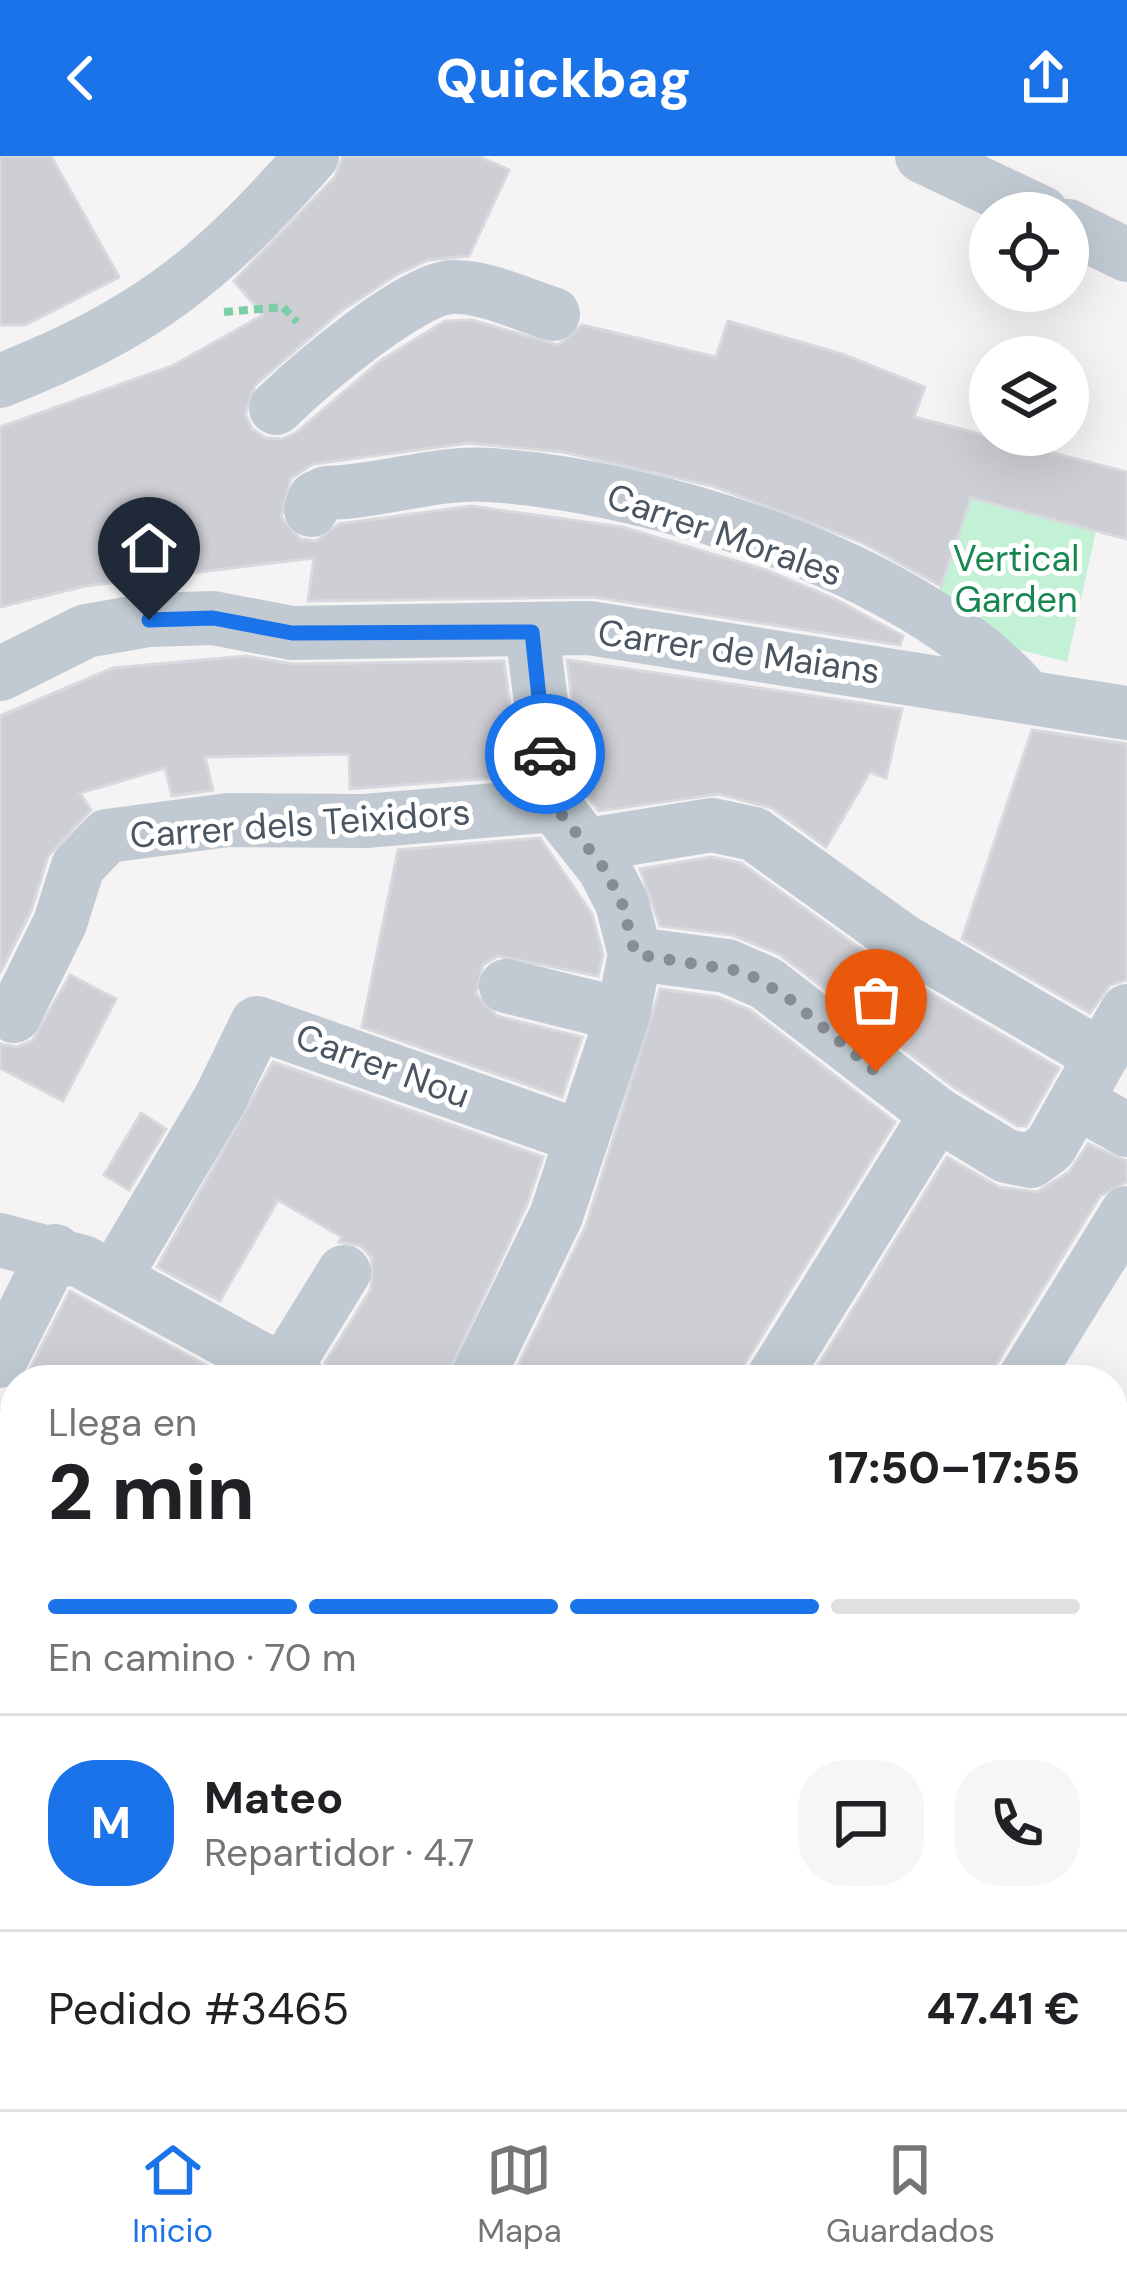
<!DOCTYPE html>
<html lang="es">
<head>
<meta charset="utf-8">
<style>
	body { margin:0; font-family:"DM Sans",sans-serif; background:#f6f6f6; color:#202124; height:100vh; display:flex; flex-direction:column; font-size:45px; white-space:nowrap }
	* { box-sizing:border-box; margin:0 }
	p { font-size:39px; color:#757577 }
	.icon { flex:none; width:66px; height:66px; fill:none; stroke:currentColor; stroke-width:2; stroke-linecap:round; stroke-linejoin:round }
	.map { position:relative; flex:1; overflow:hidden }
	.side { position:absolute; left:0px; top:1209px; width:1128px; height:744px; display:flex; flex-direction:column; background:#fff; border-radius:48px 48px 0 0; box-shadow:0 12px 48px #0002 }
	.side>* { flex:none }
	.buttons { position:absolute; left:969px; top:36px; display:grid; gap:24px }
	.buttons a { display:grid; place-items:center; width:120px; height:120px; border-radius:50%; background:#fff; box-shadow:0 12px 48px #0002; font-size:60px }
	.pin { position:absolute; display:grid; place-items:center; width:102px; height:102px; color:#fff; margin:-123px -51px; border-radius:50% 50% 50% 0; rotate:-45deg; box-shadow:0 0 12px #0007 }
	.pin .icon { rotate:45deg }
	.courier { position:absolute; display:grid; place-items:center; width:120px; height:120px; margin:-60px; border:9px solid #1a73e8; border-radius:50%; background:#fff; color:#222; box-shadow:0 3px 15px #0007 }
	.overview em { font-style:normal; font-weight:800 }
	.overview div { display:flex; flex-direction:column-reverse }
	.overview { display:flex; align-items:center; justify-content:space-between; height:204px; padding:0 48px }
	h1 { font-size:78px; font-weight:800; line-height:90px }
	.bar { display:grid; grid-template-columns:repeat(4,1fr); gap:18px 12px; align-content:center; height:144px; padding:0 48px }
	.bar i { height:15px; border-radius:9px; background:#e0e0e0 }
	.bar .current { background:#1a73e8 }
	.bar p { grid-column:span 4 }
	.line { display:flex; align-items:center; gap:30px; padding:0 48px; border-top:3px solid #e0e0e0 }
	.line div { flex:1 }
	.round { display:grid; place-items:center; flex:none; width:126px; height:126px; border-radius:48px; background:#f6f6f6 }
	header { display:flex; justify-content:space-between; align-items:center; height:156px; padding:0 48px; background:#1a73e8; color:#fff; font-size:54px; font-weight:800 }
	.tabs { display:flex; justify-content:space-around; align-items:center; height:168px; border-top:3px solid #e0e0e0; background:#fff; font-size:33px; color:#757577 }
	.tabs a { display:grid; justify-items:center; gap:6px }
	.tabs .current { color:#1a73e8 }
	.map>svg:first-child { display:block }
</style>
</head>
<body>
<header><svg class="icon" aria-label="back" viewBox="0 0 24 24"><path d="M15 5l-7 7 7 7"/></svg>Quickbag<svg class="icon" aria-label="share" viewBox="0 0 24 24"><path d="M12 15V3M7 8l5-5 5 5M5 13v7h14v-7"/></svg></header>
<div class="map">
<svg width="1127" height="1953" viewBox="0 0 1127 1953">
	<rect width="100%" height="100%" fill="#f5f3f3"/>
	<!-- green -->
	<polygon fill="#c3f1d5" points="972,342 1096,375 1067,506 994,487 934,449"/>
	<!-- building -->
	<g fill="#cdcfd5" stroke="#d7d9de" stroke-width="3">
		<polygon points="0,0 51,0 119,121 25,169 0,169"/>
		<polygon points="343,0 478,0 509,14 469,100 428,104 396,119 341,155 255,229 245,258 252,273 266,282 282,283 297,276 380,205 445,165 472,164 558,189 582,169 716,201 728,165 842,198 925,231 914,261 1127,316 1127,383 971,342 941,430 861,386 713,330 563,296 468,287 313,308 291,322 281,361 300,383 316,385 339,368 471,350 622,371 766,414 835,443 903,480 900,489 594,441 308,445 314,402 85,430 0,451 0,271 172,210 263,159 234,125 335,21"/>
		<polygon points="246,500 293,508 504,505 519,620 350,633 349,598 205,601 213,634 172,640 165,612 80,637 91,654 48,700 31,755 0,817 0,560 113,512"/>
		<polygon points="567,504 902,553 886,622 870,616 826,691 772,652 719,638 599,655 584,636"/>
		<polygon points="1032,574 1127,588 1127,824 1110,829 1090,857 962,783"/>
		<polygon points="540,682 592,758 603,799 598,820 498,800 483,809 476,838 497,860 582,881 562,941 362,871 398,694"/>
		<polygon points="711,701 741,707 886,811 1059,912 1026,970 1018,970 955,932 779,798 732,779 660,770 640,713"/>
		<polygon points="70,819 116,843 63,945 0,912 0,888 17,891 32,885"/>
		<polygon points="660,833 718,841 750,854 895,966 745,1207 741,1224 511,1224 586,1070"/>
		<polygon points="273,906 543,1001 527,1048 445,1224 330,1223 325,1207 371,1133 372,1102 361,1090 339,1086 342,1081 278,1044 220,1145 157,1111"/>
		<polygon points="141,957 166,973 129,1034 104,1019"/>
		<polygon points="1088,988 1127,1005 1127,1026 1100,1040 997,1207 993,1224 809,1224 947,1001 999,1031 1037,1036 1069,1016"/>
		<polygon points="70,1135 206,1209 198,1224 24,1224"/>
	</g>
	<g fill="none" stroke-linecap="round" stroke-linejoin="round">
		<!-- path -->
		<polyline stroke="#7ad0a6" stroke-width="8" stroke-dasharray="9 6" stroke-linecap="butt" points="224,156 283,151 297,166"/>
		<!-- minor -->
		<g stroke="#c1cad2" stroke-width="54">
			<polyline points="922,0 1042,57"/>
			<polyline points="1068,70 1127,99"/>
			<path d="M0,225C146,167 209,117 312,0"/>
			<path d="M276,252C307,222 412,131 453,131C485,130 523,149 553,158"/>
			<path d="M311,354L315,342L326,337C381,336 437,315 490,319C659,331 908,409 1023,536"/>
			<polyline points="0,518 86,475 149,464 213,462 292,477 589,472 1127,557"/>
			<polyline points="588,689 712,669 754,678 902,784 1101,900"/>
			<polyline points="635,798 727,810 766,827 937,958"/>
			<polyline points="506,830 623,859"/>
			<polyline points="14,860 60,767 78,710 107,680 228,664 365,665 554,649"/>
			<polyline points="1077,946 1127,974"/>
			<polyline points="0,1084 83,1106 299,1224"/>
			<polyline points="114,1122 220,943 257,867 581,981"/>
			<polyline points="0,1205 55,1095"/>
			<polyline points="283,1215 344,1116"/>
			<polyline points="476,1224 556,1060 623,859 635,798 622,747 604,712 554,649 532,475"/>
			<polyline points="772,1224 937,958 1006,1000 1031,1005 1050,991 1127,855"/>
			<polyline points="1024,1224 1127,1057"/>
			<polyline points="0,1278 15,1292"/>
			<polyline points="1113,1433 1127,1424"/>
			<polyline points="1113,1657 1127,1645"/>
			<polyline points="0,1672 15,1686"/>
			<polyline points="1113,1698 1127,1707"/>
			<polyline points="88,1953 96,1938"/>
			<polyline points="694,1953 702,1938"/>
		</g>
	</g>
	<g fill="none" stroke-linecap="round" stroke-linejoin="round">
		<!-- done -->
		<polyline stroke="#868d94" stroke-width="12" stroke-dasharray="0 21.6" points="545,598 554,649 604,712 622,747 635,798 745,816 786,840 876,916"/>
		<!-- route -->
		<polyline stroke="#1a73e8" stroke-width="15" points="149,464 213,462 292,477 532,476 545,598"/>
	</g>
	<g text-anchor="middle" stroke-width="10" stroke-linejoin="round" paint-order="stroke">
		<!-- street labels -->
		<g font-size="36" fill="#4a5661" stroke="#fff">
			<text transform="translate(725 378) rotate(19)" y="13">Carrer Morales</text>
			<text transform="translate(739 495) rotate(8)" y="13">Carrer de Maians</text>
			<text transform="translate(300 667) rotate(-4)" y="13">Carrer dels Teixidors</text>
			<text transform="translate(383 909) rotate(20)" y="13">Carrer Nou</text>
		</g>
		<!-- park labels -->
		<g font-size="36" fill="#17864f" stroke="#fff">
			<text x="1016" y="415">Vertical<tspan x="1016" dy="41">Garden</tspan></text>
		</g>
	</g>
</svg>
<div class="buttons">
<a><svg class="icon" aria-label="locate" viewBox="0 0 24 24"><circle cx="12" cy="12" r="6"/><path d="M12 2v4M12 18v4M2 12h4M18 12h4"/></svg></a>
<a><svg class="icon" aria-label="layers" viewBox="0 0 24 24"><path d="M12 4l9 5-9 5-9-5zM3 14l9 5 9-5"/></svg></a>
</div>
<div class="pin" style="left:876px;top:916px;background:#ea580c"><svg class="icon" aria-label="bag" viewBox="0 0 24 24"><path d="M5 8h14l-1 12H6zM9 8a3 3 0 0 1 6 0"/></svg></div>
<div class="pin" style="left:149px;top:464px;background:#1f2937"><svg class="icon" aria-label="home" viewBox="0 0 24 24"><path d="M3 11l9-7 9 7M6 9v11h12V9"/></svg></div>
<div class="courier" style="left:545px;top:598px"><svg class="icon" aria-label="car" viewBox="0 0 24 24"><path d="M5 17H2v-5l4-1 3-4h7l3 4 3 1v5h-3M9 17h6M6 11h13"/><circle cx="7" cy="17" r="2"/><circle cx="17" cy="17" r="2"/></svg></div>
<section class="side">
<div class="overview"><div><h1>2 min</h1><p>Llega en</p></div><em>17:50–17:55</em></div>
<div class="bar"><i class="current"></i><i class="current"></i><i class="current"></i><i></i><p>En camino · 70 m</p></div>
<div class="line" style="height:216px"><b class="round" style="background:#1a73e8;color:#fff">M</b><div><b>Mateo</b><p>Repartidor · 4.7</p></div><a class="round"><svg class="icon" aria-label="chat" viewBox="0 0 24 24"><path d="M4 5h16v11H9l-5 4z"/></svg></a><a class="round"><svg class="icon" aria-label="phone" viewBox="0 0 24 24"><path d="M5 4h4l2 5-3 2q2 4 5 5l2-3 5 2v4C11 20 4 13 5 4z"/></svg></a></div>
<div class="line" style="height:156px"><div>Pedido #3465</div><b>47.41 €</b></div>
</section>
</div>
<nav class="tabs">
<a class="current"><svg class="icon" aria-label="home" viewBox="0 0 24 24"><path d="M3 11l9-7 9 7M6 9v11h12V9"/></svg>Inicio</a>
<a><svg class="icon" aria-label="map" viewBox="0 0 24 24"><path d="M3 6l6-2 6 2 6-2v14l-6 2-6-2-6 2zM9 4v14M15 6v14"/></svg>Mapa</a>
<a><svg class="icon" aria-label="saved" viewBox="0 0 24 24"><path d="M7 4h10v16l-5-4-5 4z"/></svg>Guardados</a>
</nav>
</body>
</html>
